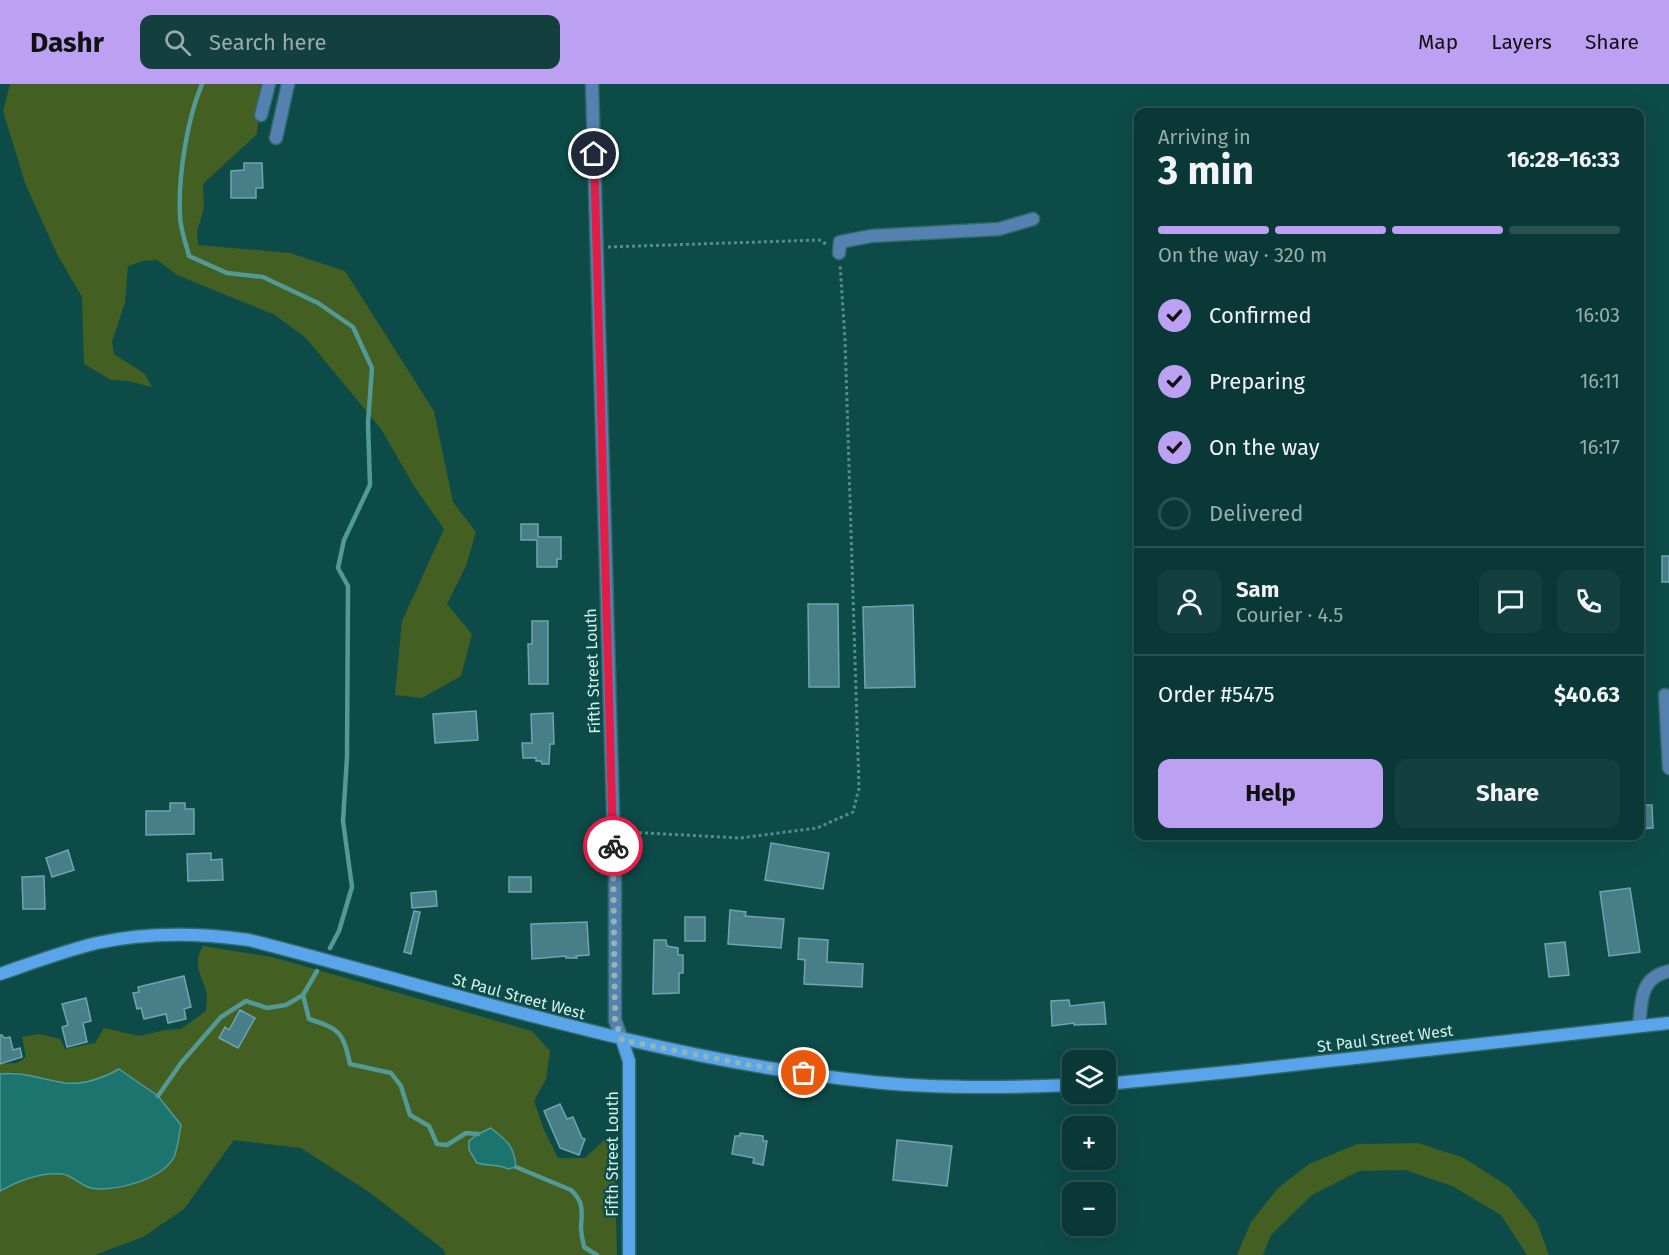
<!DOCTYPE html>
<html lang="en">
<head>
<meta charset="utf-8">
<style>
	body { margin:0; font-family:"Fira Sans",sans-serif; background:#133f3e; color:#f1f3f6; height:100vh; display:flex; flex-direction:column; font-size:22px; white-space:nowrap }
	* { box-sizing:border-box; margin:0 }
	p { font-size:20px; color:#99acad }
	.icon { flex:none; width:33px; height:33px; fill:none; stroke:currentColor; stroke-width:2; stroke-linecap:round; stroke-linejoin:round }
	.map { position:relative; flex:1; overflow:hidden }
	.sheet { position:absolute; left:1134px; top:24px; width:510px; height:732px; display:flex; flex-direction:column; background:#0a3836; border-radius:12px; box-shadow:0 6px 24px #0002,0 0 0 2px #2a5251 }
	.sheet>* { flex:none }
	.buttons { position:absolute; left:1062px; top:966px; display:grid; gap:12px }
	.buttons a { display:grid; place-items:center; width:54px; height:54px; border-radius:12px; background:#0a3836; box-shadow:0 6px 24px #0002,0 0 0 2px #2a5251; font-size:30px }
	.pin { position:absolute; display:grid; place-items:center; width:51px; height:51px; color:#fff; margin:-26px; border:3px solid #fff; border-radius:50%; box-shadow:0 2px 6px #0007 }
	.courier { position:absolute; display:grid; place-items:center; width:60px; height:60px; margin:-30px; border:4px solid #e11d48; border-radius:50%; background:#fff; color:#222; box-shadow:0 2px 8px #0007 }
	.overview em { font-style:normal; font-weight:700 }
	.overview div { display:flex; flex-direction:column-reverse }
	.overview { display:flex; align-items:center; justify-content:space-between; height:102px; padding:0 24px }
	h1 { font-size:39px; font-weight:700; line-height:45px }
	.bar { display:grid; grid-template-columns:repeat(4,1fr); gap:9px 6px; align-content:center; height:72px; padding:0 24px }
	.bar i { height:8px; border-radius:4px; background:#2a5251 }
	.bar .on { background:#bca0f2 }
	.bar p { grid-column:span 4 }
	.line { display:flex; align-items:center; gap:15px; padding:0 24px; border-top:2px solid #2a5251 }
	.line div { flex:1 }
	.round { display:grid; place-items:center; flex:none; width:63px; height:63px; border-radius:12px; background:#133f3e }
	ol { padding:0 24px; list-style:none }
	li { display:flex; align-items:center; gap:18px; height:66px }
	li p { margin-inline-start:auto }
	li .icon { padding:6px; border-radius:50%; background:#bca0f2; color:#111; stroke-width:4 }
	li:last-child { color:#99acad }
	li i { width:33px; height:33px; border:3px solid #2a5251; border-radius:50% }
	.action { display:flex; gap:12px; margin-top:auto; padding:12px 24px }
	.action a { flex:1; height:69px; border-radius:12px; background:#bca0f2; color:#111; font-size:24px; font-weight:700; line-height:69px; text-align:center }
	.action a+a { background:#133f3e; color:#f1f3f6 }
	header { display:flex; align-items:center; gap:36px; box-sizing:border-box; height:84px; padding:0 30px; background:#bca0f2; color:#111 }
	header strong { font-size:28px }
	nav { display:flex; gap:33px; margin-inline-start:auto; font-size:21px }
	.search { width:420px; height:54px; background:#133f3e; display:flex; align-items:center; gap:15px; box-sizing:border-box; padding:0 21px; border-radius:12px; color:#99acad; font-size:22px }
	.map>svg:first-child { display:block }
</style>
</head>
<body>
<header>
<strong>Dashr</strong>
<div class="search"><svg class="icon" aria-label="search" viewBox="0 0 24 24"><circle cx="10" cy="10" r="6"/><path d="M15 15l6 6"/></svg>Search here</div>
<nav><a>Map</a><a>Layers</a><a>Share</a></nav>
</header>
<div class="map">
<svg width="1669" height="1171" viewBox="0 0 1669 1171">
	<rect width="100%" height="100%" fill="#0d4b48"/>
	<!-- green -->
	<g fill="#435f21">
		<polygon points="10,0 262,0 257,50 203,100 204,124 197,147 198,161 290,169 345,187 434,327 453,418 476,448 466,482 447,520 472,550 461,592 422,614 395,611 402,537 444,445 414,402 381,345 306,254 275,231 177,191 157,176 143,177 128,182 125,218 112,258 114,270 145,290 152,303 128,297 111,296 84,280 82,213 57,170 25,99 3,27"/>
		<path d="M203,862L272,873L532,947L550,967L546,995L534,1017L544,1046L558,1074H585L605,1055L614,1056L617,1171H446L443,1165L369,1108L301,1064L234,1056L184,1125L143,1153L95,1171H0V1107C17,1098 42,1087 62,1090C73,1092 81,1102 92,1104C118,1110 144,1096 166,1082L100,995L67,999L13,988L0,990V980L17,979L26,973L22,953L39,950L60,955L65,965L95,959L104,944L139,952L165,946L181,945L206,927C206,923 207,917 207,913C205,893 190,884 203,862Z"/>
		<polygon points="1418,1059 1464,1074 1509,1103 1537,1138 1549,1171 1527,1171 1501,1131 1452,1102 1405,1086 1359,1087 1312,1111 1271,1151 1263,1171 1237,1171 1251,1138 1278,1104 1309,1080 1357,1060"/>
	</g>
	<!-- water -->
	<g fill="#1c746f" stroke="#539995" stroke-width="1.5">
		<path d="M119,985L158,1012L181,1041C179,1051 178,1064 174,1073C163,1095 113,1109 91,1104C81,1102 72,1091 62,1090C41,1088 18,1097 0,1107V990C22,987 43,996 65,999C85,1001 103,994 119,985Z"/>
		<path d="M491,1044C507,1057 514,1061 516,1083L508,1085C499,1080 487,1082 477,1079L469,1066V1057L478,1050Z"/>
	</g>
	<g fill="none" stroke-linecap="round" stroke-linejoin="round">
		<!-- stream -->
		<g stroke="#539995" stroke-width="4.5">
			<path d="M202,0C187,35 178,93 180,131C180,145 186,159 189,172L227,189L263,193L318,219L353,243L372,284L368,339L370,401L344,456L338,484L348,502L347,673L343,737L352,803L339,847L330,864"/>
			<path d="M303,911L309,935C340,945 343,948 350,980L391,989L401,1002L410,1031L429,1042L437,1060L447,1061L466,1049L478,1050"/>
			<polyline points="158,1012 181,979 221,933 246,917 267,924 286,921 303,911 317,887"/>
			<path d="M516,1083L571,1106C584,1118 582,1127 581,1143C581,1150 583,1157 584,1163L597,1171"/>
		</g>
	</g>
	<!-- building -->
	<g fill="#487e88" stroke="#6ea5af" stroke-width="1.5">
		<polygon points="244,79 262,79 263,104 256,104 256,114 231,114 231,87 244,86"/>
		<polygon points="521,440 538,440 538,453 561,453 561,475 557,475 557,483 537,483 537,456 521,456"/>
		<rect x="1662" y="472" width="7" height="26"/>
		<polygon points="808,520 838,520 839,603 809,603"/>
		<polygon points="913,521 915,603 865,604 863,523"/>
		<polygon points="532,537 548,537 548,600 529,600 528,560 532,560"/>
		<polygon points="476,627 478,656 435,659 433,630"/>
		<polygon points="553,629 554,660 550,660 549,680 542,680 541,677 536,677 536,674 523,674 522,659 532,659 531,630"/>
		<polygon points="170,719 185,719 185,725 194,725 194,750 146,751 146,727 170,727"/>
		<polygon points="1640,721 1652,721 1653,744 1640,745"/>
		<polygon points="771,759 829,769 823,805 765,796"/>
		<polygon points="68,766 74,786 52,793 46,774"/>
		<polygon points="211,769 211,776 222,775 223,796 188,797 187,770"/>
		<polygon points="44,792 45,825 23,825 22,793"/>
		<rect x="509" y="793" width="22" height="15"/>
		<polygon points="1630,804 1640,868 1609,872 1600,808"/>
		<polygon points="436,807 437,822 412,824 411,809"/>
		<polygon points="730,826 746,828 745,832 784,835 781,864 728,860"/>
		<polygon points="414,827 420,828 411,870 404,868"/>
		<rect x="685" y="833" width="20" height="24"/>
		<polygon points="587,838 589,871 576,872 577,874 566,874 566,872 532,875 531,840"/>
		<polygon points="799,854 828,856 827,878 863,880 862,903 804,900 805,876 798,875"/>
		<polygon points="654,856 666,856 667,862 678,864 678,871 683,871 683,889 679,889 679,909 653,910"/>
		<polygon points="1565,858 1569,891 1549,893 1545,860"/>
		<polygon points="184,892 191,923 184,925 186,935 168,939 166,930 144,935 141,924 137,925 133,909 139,908 138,903"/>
		<polygon points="86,914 91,937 83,939 87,958 67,963 62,943 68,941 62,920"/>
		<polygon points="1069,916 1070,922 1104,918 1106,940 1074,941 1074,939 1052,942 1051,917"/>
		<polygon points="240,926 255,934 238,964 219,954 225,943 229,946"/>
		<polygon points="0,951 2,951 4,954 10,953 13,966 20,964 22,973 0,980"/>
		<polygon points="560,1020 567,1035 573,1033 582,1054 585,1055 579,1071 560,1064 544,1027"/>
		<polygon points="740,1049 763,1052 763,1057 767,1057 763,1081 753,1079 754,1074 732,1070 735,1052 740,1052"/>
		<polygon points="897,1056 952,1062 947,1102 893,1096"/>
	</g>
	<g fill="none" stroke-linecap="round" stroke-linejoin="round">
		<!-- street casing -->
		<g stroke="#316966" stroke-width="15">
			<g id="street">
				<polyline points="592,0 615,797 615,936 622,956"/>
				<polyline points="261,31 269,0"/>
				<polyline points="276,54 288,0"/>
				<polyline points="839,169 840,158 871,152 999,145 1033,135"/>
				<polyline points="1665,611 1669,684"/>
				<path d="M1639,942C1642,917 1639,894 1669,887"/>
			</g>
		</g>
		<!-- secondary casing -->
		<g stroke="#316966" stroke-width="15">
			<g id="secondary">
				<path d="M0,890C32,879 64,867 97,859C147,848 199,849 249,856C453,908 654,975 864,997C933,1005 1003,1004 1072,1001"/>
				<polyline points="622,956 629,977 629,1171"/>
				<polyline points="1106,1000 1239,987 1669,939"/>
			</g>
		</g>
		<!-- path -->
		<g stroke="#5a8b88" stroke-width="3" stroke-dasharray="3 3" stroke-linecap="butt">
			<polyline points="608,163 819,156 828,161"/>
			<polyline points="627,748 740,754 817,744 853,728 859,704 845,255 840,180"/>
		</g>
		<!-- street -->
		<use href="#street" stroke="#5481af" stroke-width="12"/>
		<!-- secondary -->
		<use href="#secondary" stroke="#5aa4ec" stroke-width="12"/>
	</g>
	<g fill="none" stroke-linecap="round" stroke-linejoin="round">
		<!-- done -->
		<polyline stroke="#8eb6b3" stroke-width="6" stroke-dasharray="0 10.8" points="613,762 615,936 622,956 744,980 804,989"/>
		<!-- route -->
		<polyline stroke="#e11d48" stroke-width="8" points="594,70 613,762"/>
	</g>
	<g text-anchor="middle" stroke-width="4.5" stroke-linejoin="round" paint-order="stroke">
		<!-- street labels -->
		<g font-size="16" fill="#d4f0ed" stroke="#0d4b48">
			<text transform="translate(592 587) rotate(-92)" y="6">Fifth Street Louth</text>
			<text transform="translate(519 912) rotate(15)" y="6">St Paul Street West</text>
			<text transform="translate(1385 954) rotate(-7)" y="6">St Paul Street West</text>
			<text transform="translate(612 1070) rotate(-90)" y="6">Fifth Street Louth</text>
		</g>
	</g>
</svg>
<div class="buttons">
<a><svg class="icon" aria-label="layers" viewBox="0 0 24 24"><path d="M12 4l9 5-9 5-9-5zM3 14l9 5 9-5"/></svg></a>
<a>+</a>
<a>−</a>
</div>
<div class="pin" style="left:804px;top:989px;background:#ea580c"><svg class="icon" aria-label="bag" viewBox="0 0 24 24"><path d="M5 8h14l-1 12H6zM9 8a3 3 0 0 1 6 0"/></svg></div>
<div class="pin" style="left:594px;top:70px;background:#1f2937"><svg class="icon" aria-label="home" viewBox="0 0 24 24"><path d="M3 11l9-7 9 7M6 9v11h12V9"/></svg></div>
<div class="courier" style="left:613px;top:762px"><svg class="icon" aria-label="bike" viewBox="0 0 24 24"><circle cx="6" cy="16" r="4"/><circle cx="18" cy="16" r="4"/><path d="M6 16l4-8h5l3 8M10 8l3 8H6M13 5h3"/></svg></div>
<section class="sheet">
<div class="overview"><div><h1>3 min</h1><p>Arriving in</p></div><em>16:28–16:33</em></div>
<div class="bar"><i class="on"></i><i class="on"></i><i class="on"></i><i></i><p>On the way · 320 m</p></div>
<ol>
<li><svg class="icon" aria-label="check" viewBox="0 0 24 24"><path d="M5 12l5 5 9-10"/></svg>Confirmed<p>16:03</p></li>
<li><svg class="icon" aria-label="check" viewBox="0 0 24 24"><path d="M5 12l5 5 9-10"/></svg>Preparing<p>16:11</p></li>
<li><svg class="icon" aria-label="check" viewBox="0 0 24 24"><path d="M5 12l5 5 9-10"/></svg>On the way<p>16:17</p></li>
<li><i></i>Delivered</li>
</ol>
<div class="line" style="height:108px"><a class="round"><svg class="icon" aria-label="person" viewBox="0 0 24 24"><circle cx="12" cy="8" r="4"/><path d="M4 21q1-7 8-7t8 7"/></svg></a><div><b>Sam</b><p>Courier · 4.5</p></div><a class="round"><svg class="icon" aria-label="chat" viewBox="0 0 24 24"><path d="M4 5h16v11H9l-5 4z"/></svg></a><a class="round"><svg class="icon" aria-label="phone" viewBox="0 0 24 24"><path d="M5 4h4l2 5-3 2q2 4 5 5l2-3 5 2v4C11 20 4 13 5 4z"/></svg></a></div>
<div class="line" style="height:78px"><div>Order #5475</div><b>$40.63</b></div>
<div class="action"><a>Help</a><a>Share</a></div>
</section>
</div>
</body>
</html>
